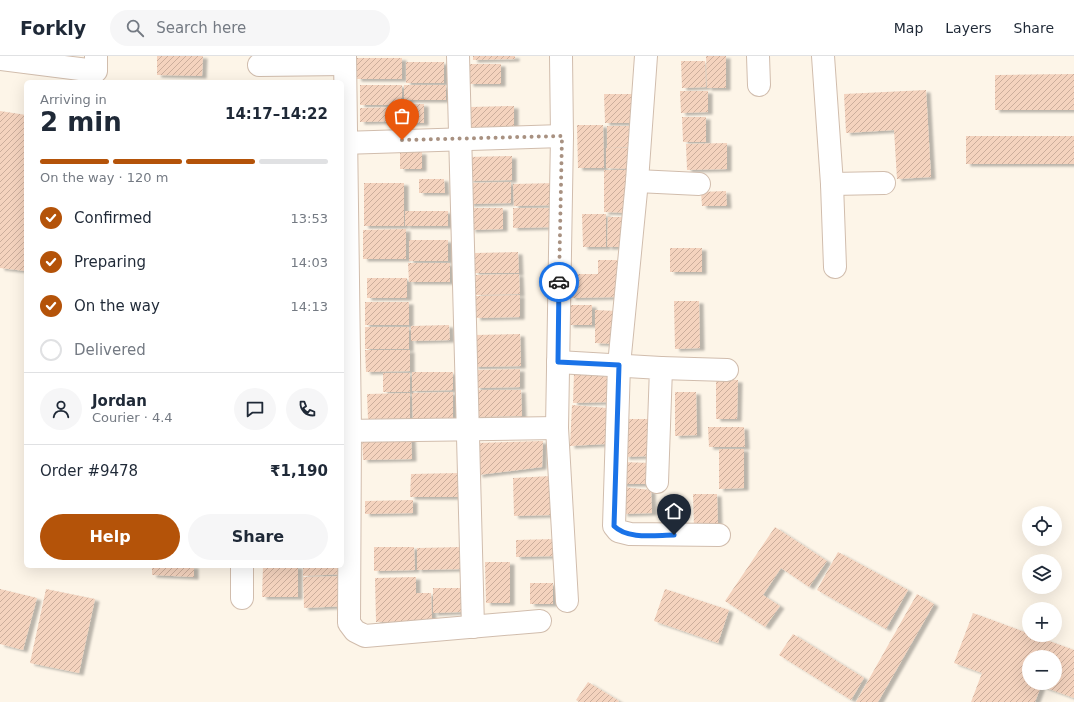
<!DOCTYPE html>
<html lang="en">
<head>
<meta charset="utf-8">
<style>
	body { margin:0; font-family:"DejaVu Sans",sans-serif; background:#f6f6f7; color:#1f2937; height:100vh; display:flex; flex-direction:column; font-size:15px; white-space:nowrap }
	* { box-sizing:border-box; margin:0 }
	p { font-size:13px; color:#747a83 }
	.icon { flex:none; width:22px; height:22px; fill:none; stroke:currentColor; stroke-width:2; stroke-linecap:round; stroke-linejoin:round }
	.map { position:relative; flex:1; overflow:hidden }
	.drawer { position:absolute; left:24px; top:24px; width:320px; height:488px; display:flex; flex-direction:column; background:#fff; border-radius:6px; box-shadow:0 4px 16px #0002 }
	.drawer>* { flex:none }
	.controls { position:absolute; left:1022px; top:450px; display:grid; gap:8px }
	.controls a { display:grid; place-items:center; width:40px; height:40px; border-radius:50%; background:#fff; box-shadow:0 4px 16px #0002; font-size:20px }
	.pin { position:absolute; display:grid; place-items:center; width:34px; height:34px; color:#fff; margin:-41px -17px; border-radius:50% 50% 50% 0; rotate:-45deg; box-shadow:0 0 4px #0007 }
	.pin .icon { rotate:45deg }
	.courier { position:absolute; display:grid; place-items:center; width:40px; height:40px; margin:-20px; border:3px solid #1a73e8; border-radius:50%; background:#fff; color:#222; box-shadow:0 1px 5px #0007 }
	.head em { font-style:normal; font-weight:700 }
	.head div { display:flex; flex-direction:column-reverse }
	.head { display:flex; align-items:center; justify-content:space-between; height:68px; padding:0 16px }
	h1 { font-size:26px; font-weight:700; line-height:30px }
	.bar { display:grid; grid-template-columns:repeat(4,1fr); gap:6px 4px; align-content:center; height:48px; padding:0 16px }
	.bar i { height:5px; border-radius:3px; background:#e0e1e3 }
	.bar .current { background:#b45309 }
	.bar p { grid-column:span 4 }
	.line { display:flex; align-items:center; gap:10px; padding:0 16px; border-top:1px solid #e0e1e3 }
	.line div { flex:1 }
	.round { display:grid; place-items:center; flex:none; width:42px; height:42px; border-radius:21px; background:#f6f6f7 }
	ol { padding:0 16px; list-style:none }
	li { display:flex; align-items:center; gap:12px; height:44px }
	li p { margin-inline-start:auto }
	li .icon { padding:4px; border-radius:50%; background:#b45309; color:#fff; stroke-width:4 }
	li:last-child { color:#747a83 }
	li i { width:22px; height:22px; border:2px solid #e0e1e3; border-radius:50% }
	.primary-button { display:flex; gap:8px; margin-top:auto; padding:8px 16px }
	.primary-button a { flex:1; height:46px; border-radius:24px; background:#b45309; color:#fff; font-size:16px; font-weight:700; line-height:46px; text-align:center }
	.primary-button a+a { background:#f6f6f7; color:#1f2937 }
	header { display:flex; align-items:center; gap:24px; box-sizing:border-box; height:56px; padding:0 20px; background:#fff; border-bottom:1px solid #e0e1e3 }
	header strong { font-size:19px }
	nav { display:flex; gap:22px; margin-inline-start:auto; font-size:14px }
	.search { width:280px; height:36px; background:#f6f6f7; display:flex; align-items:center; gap:10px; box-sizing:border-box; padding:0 14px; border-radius:22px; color:#747a83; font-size:15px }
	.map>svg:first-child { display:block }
</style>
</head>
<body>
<header>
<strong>Forkly</strong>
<div class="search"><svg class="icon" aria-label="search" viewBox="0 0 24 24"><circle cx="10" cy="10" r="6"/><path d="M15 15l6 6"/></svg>Search here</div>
<nav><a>Map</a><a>Layers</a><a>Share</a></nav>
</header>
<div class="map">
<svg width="1074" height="646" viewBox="0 0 1074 646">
	<defs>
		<pattern id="building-hatch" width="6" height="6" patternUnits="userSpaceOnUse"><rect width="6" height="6" fill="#f4d3be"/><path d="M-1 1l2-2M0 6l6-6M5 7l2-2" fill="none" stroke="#cbae9c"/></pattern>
		<filter id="shadow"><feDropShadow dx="4.5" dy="2.5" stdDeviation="1" flood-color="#0004"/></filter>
	</defs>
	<rect width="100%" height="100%" fill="#fdf5e8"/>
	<!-- building -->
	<g fill="url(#building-hatch)" fill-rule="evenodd" filter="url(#shadow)">
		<polygon points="157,0 203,0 202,20 157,19"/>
		<polygon points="473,0 515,0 515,3 473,4"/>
		<polygon points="706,0 726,0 726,32 707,32"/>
		<polygon points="356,2 402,2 402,23 357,23"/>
		<polygon points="681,5 705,5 706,31 682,32"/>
		<rect x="406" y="6" width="38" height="21"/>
		<rect x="469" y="8" width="32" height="20"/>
		<polygon points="1074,18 1074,54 995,54 995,19"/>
		<rect x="360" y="29" width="42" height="20"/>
		<rect x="404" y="29" width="42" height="15"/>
		<polygon points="926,34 931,121 897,123 894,74 846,77 844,38"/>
		<polygon points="680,35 708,35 708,56 681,57"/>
		<polygon points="604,38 635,38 635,67 605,67"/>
		<rect x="405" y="48" width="19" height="19"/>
		<polygon points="514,50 514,74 470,74 470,51"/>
		<polygon points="403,51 403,65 360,66 360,52"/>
		<polygon points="0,55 26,59 26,215 0,212"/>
		<polygon points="682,61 706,61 706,86 683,86"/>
		<polygon points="577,69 603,69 604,112 578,112"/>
		<polygon points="607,70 633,70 633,91 607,92"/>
		<rect x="966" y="80" width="108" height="28"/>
		<polygon points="727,87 727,113 687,114 686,88"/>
		<polygon points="606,92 631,92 631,113 606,112"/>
		<rect x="400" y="96" width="22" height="17"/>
		<polygon points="512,100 512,124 469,125 468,101"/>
		<polygon points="604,114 631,114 630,157 604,156"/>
		<polygon points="419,123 444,123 445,137 419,137"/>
		<polygon points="511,126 511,147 469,148 469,127"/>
		<rect x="364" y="127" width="40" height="43"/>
		<polygon points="557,127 558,149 514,150 513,128"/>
		<polygon points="726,135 727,150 702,150 701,136"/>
		<polygon points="471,152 503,152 503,173 471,174"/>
		<polygon points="513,152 557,152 557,171 513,172"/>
		<rect x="405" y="155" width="43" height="15"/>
		<polygon points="582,158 606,158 606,191 583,191"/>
		<polygon points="608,161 628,161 628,191 607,191"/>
		<polygon points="406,173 406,203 363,203 363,174"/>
		<rect x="409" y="184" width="39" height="21"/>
		<rect x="670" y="192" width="32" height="24"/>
		<polygon points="518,196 519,217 474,217 474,197"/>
		<polygon points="598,204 617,204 618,241 571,242 571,218 598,218"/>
		<polygon points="408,207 450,207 450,226 409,226"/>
		<polygon points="519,218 520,238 476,239 476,219"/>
		<rect x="367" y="222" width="40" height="20"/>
		<polygon points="520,239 520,261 476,262 476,240"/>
		<polygon points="674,245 699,245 700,292 675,293"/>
		<rect x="365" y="246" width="44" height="23"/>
		<rect x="569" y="249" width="23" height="20"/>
		<polygon points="595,254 617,255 616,288 595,287"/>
		<polygon points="449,269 450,284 411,285 411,270"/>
		<rect x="365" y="271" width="44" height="22"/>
		<polygon points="520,278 521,310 474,311 474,279"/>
		<polygon points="365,294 410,294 410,315 366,316"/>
		<polygon points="520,313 520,331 476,332 476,314"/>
		<polygon points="412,316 453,316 453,334 412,335"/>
		<rect x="383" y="317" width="27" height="19"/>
		<polygon points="574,317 610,321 610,346 573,347"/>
		<polygon points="716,324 738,324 737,363 716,363"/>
		<polygon points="476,334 521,334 522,360 476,361"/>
		<polygon points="453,336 453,365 413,365 412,337"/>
		<polygon points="675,336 696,336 697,379 675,380"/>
		<polygon points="410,337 410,362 368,363 367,338"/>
		<polygon points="572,349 607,352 605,388 570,390"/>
		<polygon points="625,363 653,363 652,400 625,401"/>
		<polygon points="708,371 744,371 745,391 709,391"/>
		<polygon points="411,378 412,403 363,404 362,380"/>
		<polygon points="543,385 542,411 478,419 477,387"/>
		<polygon points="719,393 744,393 744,432 719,433"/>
		<polygon points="621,406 651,407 651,428 621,428"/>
		<polygon points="460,417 460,441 410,441 411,418"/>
		<polygon points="551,420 552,459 514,460 513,422"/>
		<polygon points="623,431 651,434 652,457 623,458"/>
		<polygon points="693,438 717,438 718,471 694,472"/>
		<polygon points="413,444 413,457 365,458 365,445"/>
		<polygon points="775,471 827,505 809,531 781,512 763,539 780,550 765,571 725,545"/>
		<polygon points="556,483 556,500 516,501 516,484"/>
		<polygon points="374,491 414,491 415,514 374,515"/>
		<polygon points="462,491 462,513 417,514 417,492"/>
		<polygon points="838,496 908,534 886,573 817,534"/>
		<polygon points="485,506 510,506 510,547 486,547"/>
		<polygon points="152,510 194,510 194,521 152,519"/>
		<polygon points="263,510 298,510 298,541 262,541"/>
		<polygon points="303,510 342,510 344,518 303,520"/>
		<polygon points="345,520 346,550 304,552 303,521"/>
		<polygon points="416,521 416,537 431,537 432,565 376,566 375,522"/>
		<rect x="530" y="527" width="23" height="21"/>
		<polygon points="433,532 461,532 461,556 433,557"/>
		<polygon points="0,533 37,542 23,594 0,588"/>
		<polygon points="46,533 95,543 79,617 30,607"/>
		<polygon points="665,533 729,554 718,587 654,565"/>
		<polygon points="917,538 934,548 878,646 856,646"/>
		<path d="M973,557L1074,594V642L1041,630L1035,646H971L982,617L954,607ZM1029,601H1055V627H1029Z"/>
		<polygon points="793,578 864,622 851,644 779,599"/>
		<polygon points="588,626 619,645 618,646 579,646 576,644"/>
	</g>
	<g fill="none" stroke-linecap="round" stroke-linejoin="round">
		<!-- minor casing -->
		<g stroke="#d1bdad" stroke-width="24">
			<g id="minor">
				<polyline points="345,0 350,375 349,567 355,575 365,580 540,565"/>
				<polyline points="458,0 473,571"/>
				<polyline points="561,0 562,80 557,372 567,545"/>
				<polyline points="646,0 637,125 619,309 614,470 618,475 630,478 719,479"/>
				<polyline points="758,0 759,29"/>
				<polyline points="823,0 832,128 835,211"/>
				<polyline points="0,3 96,15 96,0"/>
				<polyline points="259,9 345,8"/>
				<polyline points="342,87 562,80"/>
				<polyline points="637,125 699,128"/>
				<polyline points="832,128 884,127"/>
				<polyline points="558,306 661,312 657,426"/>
				<polyline points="661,312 727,314"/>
				<polyline points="342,375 557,372"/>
				<polyline points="242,510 242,542"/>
			</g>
		</g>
		<!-- minor -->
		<use href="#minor" stroke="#fff" stroke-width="22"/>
	</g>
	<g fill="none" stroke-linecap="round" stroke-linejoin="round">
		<!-- done -->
		<polyline stroke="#a89181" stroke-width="4" stroke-dasharray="0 7.2" points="402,84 562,80 559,226"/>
		<!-- route -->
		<path stroke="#1a73e8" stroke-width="5" d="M559,226L558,306L619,309L614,470C628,484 656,479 674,479"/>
	</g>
</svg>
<div class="controls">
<a><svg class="icon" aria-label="locate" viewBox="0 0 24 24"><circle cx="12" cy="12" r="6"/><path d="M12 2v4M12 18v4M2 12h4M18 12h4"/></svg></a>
<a><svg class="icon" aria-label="layers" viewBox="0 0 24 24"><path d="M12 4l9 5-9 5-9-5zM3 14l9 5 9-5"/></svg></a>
<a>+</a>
<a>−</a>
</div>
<div class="pin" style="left:402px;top:84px;background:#ea580c"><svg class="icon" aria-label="bag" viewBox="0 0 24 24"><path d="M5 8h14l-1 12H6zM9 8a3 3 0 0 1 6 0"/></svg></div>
<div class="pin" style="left:674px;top:479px;background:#1f2937"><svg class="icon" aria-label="home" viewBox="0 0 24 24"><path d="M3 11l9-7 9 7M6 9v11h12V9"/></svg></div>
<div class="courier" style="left:559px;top:226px"><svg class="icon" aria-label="car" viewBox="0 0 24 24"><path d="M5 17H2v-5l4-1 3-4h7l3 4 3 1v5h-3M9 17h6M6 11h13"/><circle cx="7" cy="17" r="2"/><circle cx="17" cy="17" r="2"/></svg></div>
<section class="drawer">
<div class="head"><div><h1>2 min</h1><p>Arriving in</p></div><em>14:17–14:22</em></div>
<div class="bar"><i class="current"></i><i class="current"></i><i class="current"></i><i></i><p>On the way · 120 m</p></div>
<ol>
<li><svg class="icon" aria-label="check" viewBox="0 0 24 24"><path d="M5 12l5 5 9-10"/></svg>Confirmed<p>13:53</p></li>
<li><svg class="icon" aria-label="check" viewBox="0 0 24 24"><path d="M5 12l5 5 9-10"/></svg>Preparing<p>14:03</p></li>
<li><svg class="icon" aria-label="check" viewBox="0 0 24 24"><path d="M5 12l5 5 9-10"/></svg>On the way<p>14:13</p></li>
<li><i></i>Delivered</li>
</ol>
<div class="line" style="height:72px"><a class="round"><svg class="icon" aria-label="person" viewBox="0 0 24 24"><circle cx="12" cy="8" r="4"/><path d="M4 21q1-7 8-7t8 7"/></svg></a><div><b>Jordan</b><p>Courier · 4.4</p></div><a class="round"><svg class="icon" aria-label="chat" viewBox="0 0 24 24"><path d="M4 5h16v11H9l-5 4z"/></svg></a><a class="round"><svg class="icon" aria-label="phone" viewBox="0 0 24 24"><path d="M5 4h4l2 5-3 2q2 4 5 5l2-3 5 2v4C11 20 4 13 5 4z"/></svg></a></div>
<div class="line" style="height:52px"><div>Order #9478</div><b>₹1,190</b></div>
<div class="primary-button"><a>Help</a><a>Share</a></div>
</section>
</div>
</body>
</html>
